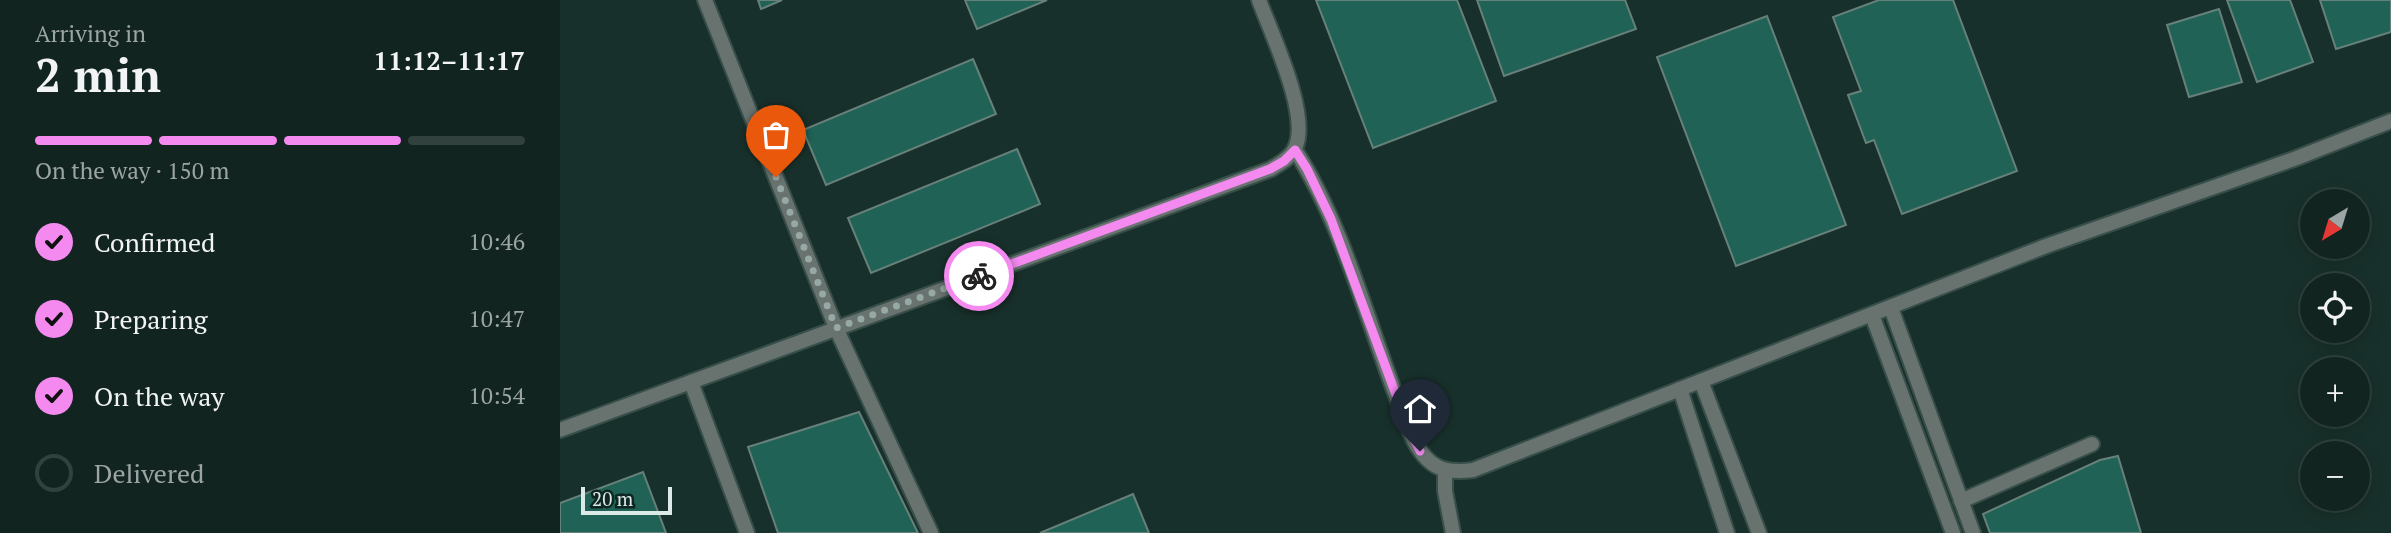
<!DOCTYPE html>
<html lang="en">
<head>
<meta charset="utf-8">
<style>
	body { margin:0; font-family:"PT Serif",serif; background:#1f302d; color:#f1f3f6; height:100vh; display:flex; flex-direction:column; font-size:26px; white-space:nowrap }
	* { box-sizing:border-box; margin:0 }
	p { font-size:23px; color:#9ca4a5 }
	.icon { flex:none; width:38px; height:38px; fill:none; stroke:currentColor; stroke-width:2; stroke-linecap:round; stroke-linejoin:round }
	.map { position:relative; flex:1; overflow:hidden }
	.panel { display:flex; flex-direction:column; background:#122420; width:560px }
	.panel>* { flex:none }
	.needle { width:46px; rotate:218deg }
	.fabs { position:absolute; left:1740px; top:189px; display:grid; gap:14px }
	.fabs a { display:grid; place-items:center; width:70px; height:70px; border-radius:50%; background:#122420; box-shadow:0 4px 18px #0003,0 0 0 2px #31413e; font-size:35px }
	.scale { position:absolute; left:21px; bottom:18px; width:91px; box-sizing:border-box; padding-left:7px; border:4px solid #dceae7; border-top:0; font-size:19px; line-height:24px; white-space:nowrap; color:#dceae7; -webkit-text-stroke:5px #0e2621; paint-order:stroke }
	.pin { position:absolute; display:grid; place-items:center; width:60px; height:60px; color:#fff; margin:-72px -30px; border-radius:50% 50% 50% 0; rotate:-45deg; box-shadow:0 0 7px #0007 }
	.pin .icon { rotate:45deg }
	.courier { position:absolute; display:grid; place-items:center; width:70px; height:70px; margin:-35px; border:5px solid #f489f0; border-radius:50%; background:#fff; color:#222; box-shadow:0 2px 9px #0007 }
	.summary em { font-style:normal; font-weight:600 }
	.summary div { display:flex; flex-direction:column-reverse }
	.summary { display:flex; align-items:center; justify-content:space-between; height:119px; padding:0 35px }
	h1 { font-size:46px; font-weight:600; line-height:52px }
	.bar { display:grid; grid-template-columns:repeat(4,1fr); gap:10px 7px; align-content:center; height:84px; padding:0 35px }
	.bar i { height:9px; border-radius:5px; background:#31413e }
	.bar .selected { background:#f489f0 }
	.bar p { grid-column:span 4 }
	ol { padding:0 35px; list-style:none }
	li { display:flex; align-items:center; gap:21px; height:77px }
	li p { margin-inline-start:auto }
	li .icon { padding:7px; border-radius:50%; background:#f489f0; color:#111; stroke-width:4 }
	li:last-child { color:#9ca4a5 }
	li i { width:38px; height:38px; border:4px solid #31413e; border-radius:50% }
	main { display:flex; flex:1; min-height:0 }
	.map>svg:first-child { display:block }
</style>
</head>
<body>
<main>
<section class="panel">
<div class="summary"><div><h1>2 min</h1><p>Arriving in</p></div><em>11:12–11:17</em></div>
<div class="bar"><i class="selected"></i><i class="selected"></i><i class="selected"></i><i></i><p>On the way · 150 m</p></div>
<ol>
<li><svg class="icon" aria-label="check" viewBox="0 0 24 24"><path d="M5 12l5 5 9-10"/></svg>Confirmed<p>10:46</p></li>
<li><svg class="icon" aria-label="check" viewBox="0 0 24 24"><path d="M5 12l5 5 9-10"/></svg>Preparing<p>10:47</p></li>
<li><svg class="icon" aria-label="check" viewBox="0 0 24 24"><path d="M5 12l5 5 9-10"/></svg>On the way<p>10:54</p></li>
<li><i></i>Delivered</li>
</ol>
</section>
<div class="map">
<svg width="1831" height="533" viewBox="0 0 1831 533">
	<rect width="100%" height="100%" fill="#18302b"/>
	<!-- building -->
	<g fill="#206256" stroke="#67817a" stroke-width="2">
		<polygon points="198,0 222,0 201,9"/>
		<polygon points="405,0 487,0 417,29"/>
		<polygon points="756,0 897,0 936,101 813,148"/>
		<polygon points="917,0 1065,0 1076,29 944,76"/>
		<polygon points="1319,0 1393,0 1457,171 1342,214 1314,140 1306,143 1288,95 1301,91 1273,17"/>
		<polygon points="1667,0 1730,0 1753,62 1697,82"/>
		<polygon points="1760,0 1831,0 1831,32 1776,49"/>
		<polygon points="1659,9 1682,82 1629,97 1607,25"/>
		<polygon points="1207,16 1286,225 1176,266 1097,57"/>
		<polygon points="413,59 436,114 266,185 243,130"/>
		<polygon points="457,149 480,204 311,273 288,218"/>
		<polygon points="299,412 358,533 218,533 188,447"/>
		<polygon points="1558,456 1581,533 1430,533 1423,514 1540,460"/>
		<polygon points="83,472 106,533 0,533 0,503"/>
		<polygon points="573,494 589,533 480,533"/>
	</g>
	<g fill="none" stroke-linecap="round" stroke-linejoin="round">
		<!-- service casing -->
		<g stroke="#374e49" stroke-width="18">
			<g id="service">
				<polyline points="145,0 276,328 371,533"/>
				<polyline points="1331,308 1413,533"/>
				<polyline points="1312,315 1393,533"/>
				<polyline points="1141,381 1199,533"/>
				<polyline points="131,382 187,533"/>
				<polyline points="1120,389 1167,533"/>
				<polyline points="885,470 885,491 893,533"/>
				<polyline points="1401,501 1532,444"/>
			</g>
		</g>
		<!-- minor casing -->
		<g stroke="#374e49" stroke-width="18">
			<path id="minor" d="M735,150C790,236 813,347 854,441C869,468 884,474 913,470L1486,246L1734,159L1831,121"/>
		</g>
		<!-- tertiary casing -->
		<g stroke="#374e49" stroke-width="18">
			<path id="tertiary" d="M0,430L711,169C720,163 731,158 735,148C751,116 711,33 699,0"/>
		</g>
		<!-- service -->
		<use href="#service" stroke="#687370" stroke-width="14"/>
		<!-- minor -->
		<use href="#minor" stroke="#687370" stroke-width="14"/>
		<!-- tertiary -->
		<use href="#tertiary" stroke="#687370" stroke-width="14"/>
	</g>
	<g fill="none" stroke-linecap="round" stroke-linejoin="round">
		<!-- done -->
		<polyline stroke="#97a9a5" stroke-width="7" stroke-dasharray="0 12.6" points="216,177 276,328 419,276"/>
		<!-- route -->
		<polyline stroke="#f489f0" stroke-width="9" points="419,276 710,169 724,161 735,150 747,169 771,219 849,430 860,451"/>
	</g>
</svg>
<div class="fabs">
<a><svg class="needle" viewBox="-14 -14 28 28"><path d="M0-13l5 13h-10z" fill="#e53935"/><path d="M0 13l5-13h-10z" fill="#9ca4a5"/></svg></a>
<a><svg class="icon" aria-label="locate" viewBox="0 0 24 24"><circle cx="12" cy="12" r="6"/><path d="M12 2v4M12 18v4M2 12h4M18 12h4"/></svg></a>
<a>+</a>
<a>−</a>
</div>
<div class="scale">20 m</div>
<div class="pin" style="left:216px;top:177px;background:#ea580c"><svg class="icon" aria-label="bag" viewBox="0 0 24 24"><path d="M5 8h14l-1 12H6zM9 8a3 3 0 0 1 6 0"/></svg></div>
<div class="pin" style="left:860px;top:451px;background:#1f2937"><svg class="icon" aria-label="home" viewBox="0 0 24 24"><path d="M3 11l9-7 9 7M6 9v11h12V9"/></svg></div>
<div class="courier" style="left:419px;top:276px"><svg class="icon" aria-label="bike" viewBox="0 0 24 24"><circle cx="6" cy="16" r="4"/><circle cx="18" cy="16" r="4"/><path d="M6 16l4-8h5l3 8M10 8l3 8H6M13 5h3"/></svg></div>
</div>
</main>
</body>
</html>
